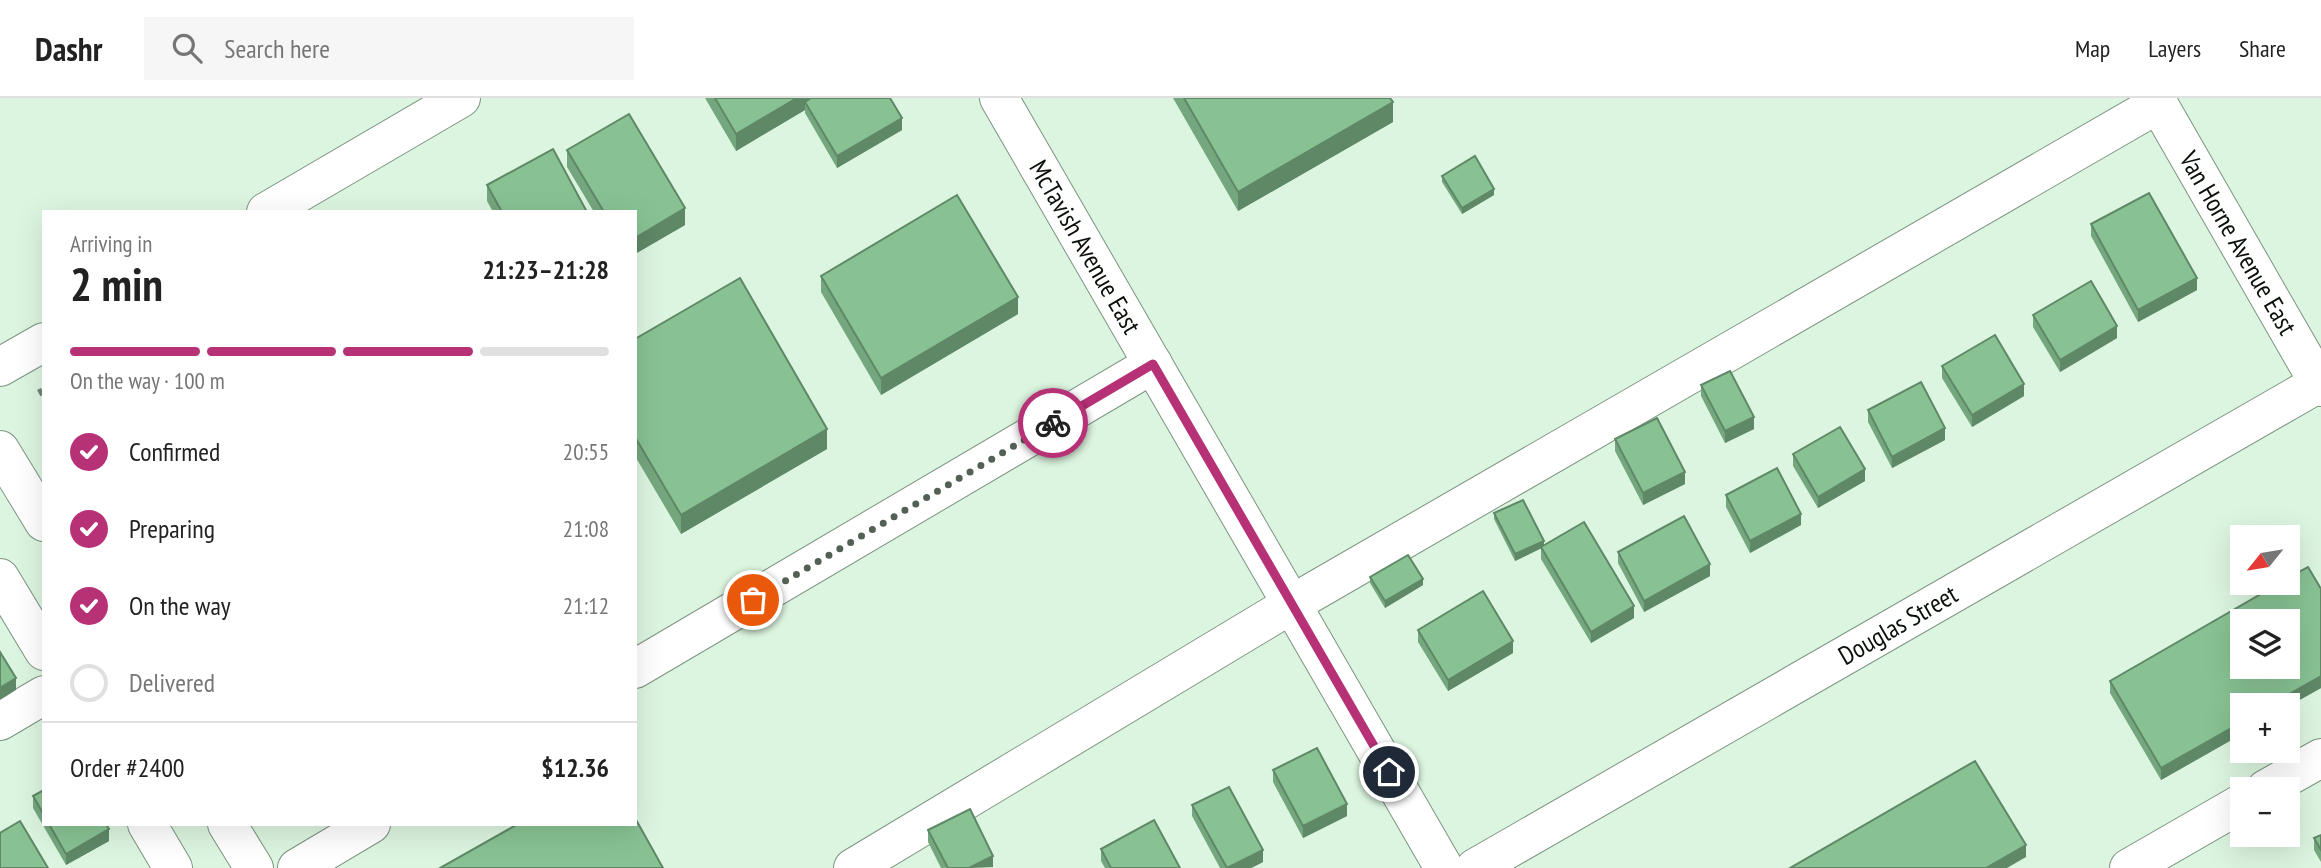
<!DOCTYPE html>
<html lang="en">
<head>
<meta charset="utf-8">
<style>
	body { margin:0; font-family:"PT Sans Narrow",sans-serif; background:#f6f6f6; color:#222; height:100vh; display:flex; flex-direction:column; font-size:26px; white-space:nowrap }
	* { box-sizing:border-box; margin:0 }
	p { font-size:23px; color:#767676 }
	.icon { flex:none; width:38px; height:38px; fill:none; stroke:currentColor; stroke-width:2; stroke-linecap:round; stroke-linejoin:round }
	.map { position:relative; flex:1; overflow:hidden }
	.panel { position:absolute; left:42px; top:112px; width:595px; height:616px; display:flex; flex-direction:column; background:#fff; border-radius:0px; box-shadow:0 7px 28px #0002 }
	.panel>* { flex:none }
	.needle { width:46px; rotate:240deg }
	.controls { position:absolute; left:2230px; top:427px; display:grid; gap:14px }
	.controls a { display:grid; place-items:center; width:70px; height:70px; border-radius:0px; background:#fff; box-shadow:0 7px 28px #0002; font-size:35px }
	.pin { position:absolute; display:grid; place-items:center; width:60px; height:60px; color:#fff; margin:-30px; border:4px solid #fff; border-radius:50%; box-shadow:0 2px 7px #0007 }
	.courier { position:absolute; display:grid; place-items:center; width:70px; height:70px; margin:-35px; border:5px solid #b73176; border-radius:50%; background:#fff; color:#222; box-shadow:0 2px 9px #0007 }
	.summary em { font-style:normal; font-weight:700 }
	.summary div { display:flex; flex-direction:column-reverse }
	.summary { display:flex; align-items:center; justify-content:space-between; height:119px; padding:0 28px }
	h1 { font-size:46px; font-weight:700; line-height:52px }
	.bar { display:grid; grid-template-columns:repeat(4,1fr); gap:10px 7px; align-content:center; height:84px; padding:0 28px }
	.bar i { height:9px; border-radius:5px; background:#e0e0e0 }
	.bar .active { background:#b73176 }
	.bar p { grid-column:span 4 }
	.line { display:flex; align-items:center; gap:18px; padding:0 28px; border-top:2px solid #e0e0e0 }
	.line div { flex:1 }
	ol { padding:0 28px; list-style:none }
	li { display:flex; align-items:center; gap:21px; height:77px }
	li p { margin-inline-start:auto }
	li .icon { padding:7px; border-radius:50%; background:#b73176; color:#fff; stroke-width:4 }
	li:last-child { color:#767676 }
	li i { width:38px; height:38px; border:4px solid #e0e0e0; border-radius:50% }
	header { display:flex; align-items:center; gap:42px; box-sizing:border-box; height:98px; padding:0 35px; background:#fff; border-bottom:2px solid #e0e0e0 }
	header strong { font-size:33px }
	nav { display:flex; gap:38px; margin-inline-start:auto; font-size:24px }
	.search { width:490px; height:63px; background:#f6f6f6; display:flex; align-items:center; gap:18px; box-sizing:border-box; padding:0 24px; border-radius:0px; color:#767676; font-size:26px }
	.map>svg:first-child { display:block }
</style>
</head>
<body>
<header>
<strong>Dashr</strong>
<div class="search"><svg class="icon" aria-label="search" viewBox="0 0 24 24"><circle cx="10" cy="10" r="6"/><path d="M15 15l6 6"/></svg>Search here</div>
<nav><a>Map</a><a>Layers</a><a>Share</a></nav>
</header>
<div class="map">
<svg width="2321" height="770" viewBox="0 0 2321 770">
	<rect width="100%" height="100%" fill="#dcf5e0"/>
	<g fill="none" stroke-linecap="round" stroke-linejoin="round">
		<!-- minor casing -->
		<g stroke="#7d9481" stroke-width="40">
			<g id="minor">
				<polyline points="999,0 1444,770"/>
				<polyline points="2155,0 2321,289"/>
				<polyline points="266,114 461,0"/>
				<polyline points="0,269 44,244"/>
				<polyline points="635,571 1153,266"/>
				<polyline points="0,623 44,597"/>
				<polyline points="2266,691 2321,660"/>
				<polyline points="297,770 371,726"/>
				<polyline points="853,770 1292,506 2158,6"/>
				<polyline points="1475,770 2321,284"/>
				<polyline points="2129,770 2242,705"/>
			</g>
		</g>
		<!-- major casing -->
		<g stroke="#7d9481" stroke-width="40">
			<g id="major">
				<polyline points="0,352 44,424"/>
				<polyline points="0,480 44,553"/>
				<polyline points="147,726 173,770"/>
				<polyline points="227,726 254,770"/>
			</g>
		</g>
		<!-- path -->
		<polyline stroke="#718274" stroke-width="4.5" stroke-dasharray="7 3.5" stroke-linecap="butt" points="39,291 44,300"/>
		<!-- minor -->
		<use href="#minor" stroke="#fff" stroke-width="38"/>
		<!-- major -->
		<use href="#major" stroke="#fff" stroke-width="38"/>
	</g>
	<!-- wall -->
	<g fill="#75a77e">
		<polygon points="705,0 890,0 902,32 837,70 805,15 805,12 736,53"/>
		<polygon points="1173,0 1390,0 1393,24 1238,113"/>
		<polygon points="567,52 685,127 635,156 635,114 594,114 567,69"/>
		<polygon points="1442,78 1494,97 1462,116 1442,84"/>
		<polygon points="487,87 587,114 493,114 487,103"/>
		<polygon points="2091,126 2197,192 2138,224 2091,138"/>
		<polygon points="821,178 1018,216 881,297 821,194"/>
		<polygon points="2033,217 2117,240 2060,274 2033,229"/>
		<polygon points="635,241 827,351 681,436 635,358"/>
		<polygon points="1942,268 2024,298 1972,329 1942,280"/>
		<polygon points="1701,287 1754,331 1725,345 1701,298"/>
		<polygon points="1868,312 1945,342 1892,370 1868,324"/>
		<polygon points="1615,341 1685,386 1643,407 1615,353"/>
		<polygon points="1793,356 1865,383 1818,410 1793,368"/>
		<polygon points="1726,397 1801,427 1750,455 1726,409"/>
		<polygon points="1494,415 1544,447 1634,520 1591,545 1541,461 1541,450 1515,463 1494,421"/>
		<polygon points="1618,454 1710,478 1644,514 1618,465"/>
		<polygon points="1370,479 1423,487 1385,510 1370,485"/>
		<polygon points="1418,532 1513,555 1448,593 1418,544"/>
		<polygon points="2110,583 2321,590 2287,609 2287,607 2242,607 2242,636 2161,682 2110,595"/>
		<polygon points="1273,672 1347,718 1303,740 1273,684"/>
		<polygon points="44,692 44,726 106,726 109,743 66,767 33,710 33,698"/>
		<polygon points="1192,707 1263,764 1251,770 1220,770 1192,718"/>
		<polygon points="928,732 993,769 941,770 928,744"/>
		<polygon points="2321,737 2321,764 2314,752 2314,740"/>
		<polygon points="1101,751 1180,770 1105,770 1101,763"/>
	</g>
	<!-- shaded-wall -->
	<g fill="#5f8867">
		<polygon points="797,0 825,0 805,4 805,12 736,53 736,36"/>
		<polygon points="1393,4 1393,24 1238,113 1238,94"/>
		<polygon points="902,20 902,32 837,70 837,58"/>
		<polygon points="1494,91 1494,97 1462,116 1462,110"/>
		<polygon points="685,110 685,127 635,156 635,140"/>
		<polygon points="2197,180 2197,192 2138,224 2138,212"/>
		<polygon points="1018,199 1018,216 881,297 881,280"/>
		<polygon points="2117,228 2117,240 2060,274 2060,262"/>
		<polygon points="2024,286 2024,298 1972,329 1972,317"/>
		<polygon points="1754,319 1754,331 1725,345 1725,333"/>
		<polygon points="1945,330 1945,342 1892,370 1892,359"/>
		<polygon points="827,331 827,351 681,436 681,417"/>
		<polygon points="1865,371 1865,383 1818,410 1818,399"/>
		<polygon points="1685,374 1685,386 1643,407 1643,395"/>
		<polygon points="1801,416 1801,427 1750,455 1750,443"/>
		<polygon points="1544,443 1544,449 1515,463 1515,456"/>
		<polygon points="1710,466 1710,478 1644,514 1644,503"/>
		<polygon points="1423,481 1423,487 1385,510 1385,503"/>
		<polygon points="1634,508 1634,520 1591,545 1591,534"/>
		<polygon points="1513,543 1513,555 1448,593 1448,582"/>
		<polygon points="2321,578 2321,590 2287,609 2287,607 2270,607"/>
		<polygon points="16,580 16,592 0,602 0,590"/>
		<polygon points="2242,624 2242,636 2161,682 2161,670"/>
		<polygon points="1347,706 1347,718 1303,740 1303,728"/>
		<polygon points="109,731 109,743 66,767 66,756"/>
		<polygon points="2026,747 2026,759 2007,770 1986,770"/>
		<polygon points="1263,752 1263,764 1251,770 1228,770"/>
		<polygon points="993,758 993,769 969,770"/>
	</g>
	<!-- building -->
	<g fill="#88c293" stroke="#5f8867" stroke-width="2" fill-rule="evenodd">
		<polygon points="715,0 797,0 736,36"/>
		<polygon points="811,0 890,0 902,20 837,58 805,4"/>
		<polygon points="1184,0 1390,0 1393,4 1238,94"/>
		<polygon points="629,16 685,110 635,140 635,114 604,114 567,52"/>
		<polygon points="553,51 587,114 502,114 487,87"/>
		<polygon points="1475,58 1494,91 1462,110 1442,78"/>
		<polygon points="2149,95 2197,180 2138,212 2091,126"/>
		<polygon points="957,97 1018,199 881,280 821,178"/>
		<polygon points="740,180 827,331 681,417 635,339 635,241"/>
		<polygon points="2091,183 2117,228 2060,262 2033,217"/>
		<polygon points="1995,237 2024,286 1972,317 1942,268"/>
		<polygon points="1730,273 1754,319 1725,333 1701,287"/>
		<polygon points="1921,284 1945,330 1892,359 1868,312"/>
		<polygon points="1657,320 1685,374 1643,395 1615,341"/>
		<polygon points="1840,329 1865,371 1818,399 1793,356"/>
		<polygon points="1777,370 1801,416 1750,443 1726,397"/>
		<polygon points="1523,402 1544,443 1515,456 1494,415"/>
		<polygon points="1684,418 1710,466 1644,503 1618,454"/>
		<polygon points="1584,424 1634,508 1591,534 1541,449"/>
		<polygon points="1408,457 1423,481 1385,503 1370,479"/>
		<path d="M2308,469L2321,491V578L2270,607H2242V624L2161,670L2110,583L2280,485H2287V480ZM2242,523H2287V569H2242Z"/>
		<polygon points="1483,493 1513,543 1448,582 1418,532"/>
		<polygon points="0,554 16,580 0,590"/>
		<polygon points="1317,650 1347,706 1303,728 1273,672"/>
		<polygon points="1975,663 2026,747 1986,770 1790,770"/>
		<polygon points="1229,689 1263,752 1227,770 1192,707"/>
		<polygon points="44,692 44,717 33,698"/>
		<polygon points="970,711 993,758 969,770 948,770 928,732"/>
		<polygon points="635,720 663,770 440,770 518,726 635,726"/>
		<polygon points="1154,722 1180,770 1111,770 1101,751"/>
		<polygon points="20,723 48,770 0,770 0,735"/>
		<polygon points="49,726 106,726 109,731 66,756"/>
		<polygon points="2321,737 2321,752 2314,740"/>
	</g>
	<g fill="none" stroke-linecap="round" stroke-linejoin="round">
		<!-- done -->
		<polyline stroke="#536155" stroke-width="7" stroke-dasharray="0 12.6" points="753,502 1053,325"/>
		<!-- route -->
		<polyline stroke="#b73176" stroke-width="9" points="1053,325 1153,266 1389,674"/>
	</g>
	<g text-anchor="middle" stroke-width="6" stroke-linejoin="round" paint-order="stroke">
		<!-- street labels -->
		<g font-size="26" fill="#09110a" stroke="#fff">
			<text transform="translate(2238 145) rotate(60)" y="9">Van Horne Avenue East</text>
			<text transform="translate(1085 149) rotate(60)" y="9">McTavish Avenue East</text>
			<text transform="translate(1898 527) rotate(-30)" y="9">Douglas Street</text>
		</g>
	</g>
</svg>
<div class="controls">
<a><svg class="needle" viewBox="-14 -14 28 28"><path d="M0-13l5 13h-10z" fill="#e53935"/><path d="M0 13l5-13h-10z" fill="#767676"/></svg></a>
<a><svg class="icon" aria-label="layers" viewBox="0 0 24 24"><path d="M12 4l9 5-9 5-9-5zM3 14l9 5 9-5"/></svg></a>
<a>+</a>
<a>−</a>
</div>
<div class="pin" style="left:753px;top:502px;background:#ea580c"><svg class="icon" aria-label="bag" viewBox="0 0 24 24"><path d="M5 8h14l-1 12H6zM9 8a3 3 0 0 1 6 0"/></svg></div>
<div class="pin" style="left:1389px;top:674px;background:#1f2937"><svg class="icon" aria-label="home" viewBox="0 0 24 24"><path d="M3 11l9-7 9 7M6 9v11h12V9"/></svg></div>
<div class="courier" style="left:1053px;top:325px"><svg class="icon" aria-label="bike" viewBox="0 0 24 24"><circle cx="6" cy="16" r="4"/><circle cx="18" cy="16" r="4"/><path d="M6 16l4-8h5l3 8M10 8l3 8H6M13 5h3"/></svg></div>
<section class="panel">
<div class="summary"><div><h1>2 min</h1><p>Arriving in</p></div><em>21:23–21:28</em></div>
<div class="bar"><i class="active"></i><i class="active"></i><i class="active"></i><i></i><p>On the way · 100 m</p></div>
<ol>
<li><svg class="icon" aria-label="check" viewBox="0 0 24 24"><path d="M5 12l5 5 9-10"/></svg>Confirmed<p>20:55</p></li>
<li><svg class="icon" aria-label="check" viewBox="0 0 24 24"><path d="M5 12l5 5 9-10"/></svg>Preparing<p>21:08</p></li>
<li><svg class="icon" aria-label="check" viewBox="0 0 24 24"><path d="M5 12l5 5 9-10"/></svg>On the way<p>21:12</p></li>
<li><i></i>Delivered</li>
</ol>
<div class="line" style="height:91px"><div>Order #2400</div><b>$12.36</b></div>
</section>
</div>
</body>
</html>
